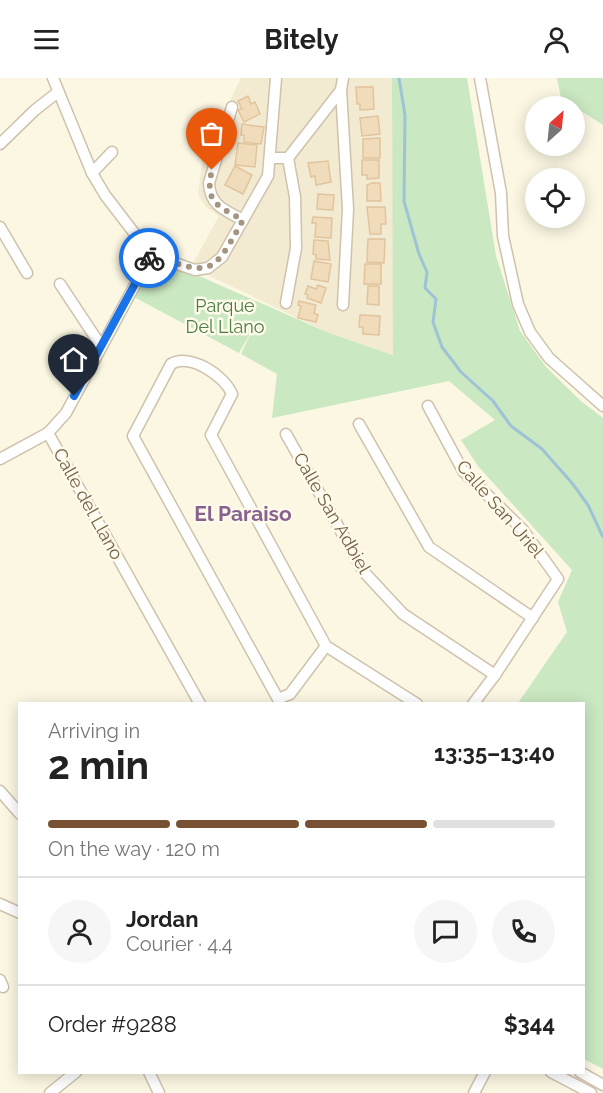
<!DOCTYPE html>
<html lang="en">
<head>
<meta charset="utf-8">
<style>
	body { margin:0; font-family:Raleway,sans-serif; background:#f6f6f6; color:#222; height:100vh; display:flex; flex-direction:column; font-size:22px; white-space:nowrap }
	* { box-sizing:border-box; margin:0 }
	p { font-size:20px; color:#767676 }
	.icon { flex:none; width:33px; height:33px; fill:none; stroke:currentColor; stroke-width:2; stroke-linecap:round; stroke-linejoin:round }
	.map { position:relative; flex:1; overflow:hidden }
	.side { position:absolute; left:18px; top:624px; width:567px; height:372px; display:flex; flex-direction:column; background:#fff; border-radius:0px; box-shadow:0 3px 15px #0003 }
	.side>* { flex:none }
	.needle { width:39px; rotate:27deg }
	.controls { position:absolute; left:525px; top:18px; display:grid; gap:12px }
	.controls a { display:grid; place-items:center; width:60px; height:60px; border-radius:50%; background:#fff; box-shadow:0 3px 15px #0003; font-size:30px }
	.pin { position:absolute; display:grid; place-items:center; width:51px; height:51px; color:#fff; margin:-62px -26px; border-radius:50% 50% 50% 0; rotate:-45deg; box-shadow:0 0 6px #0007 }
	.pin .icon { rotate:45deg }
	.courier { position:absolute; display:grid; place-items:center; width:60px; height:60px; margin:-30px; border:4px solid #1a73e8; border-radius:50%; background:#fff; color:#222; box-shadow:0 2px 8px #0007 }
	.head em { font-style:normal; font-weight:700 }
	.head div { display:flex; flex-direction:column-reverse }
	.head { display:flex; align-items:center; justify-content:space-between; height:102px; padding:0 30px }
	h1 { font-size:39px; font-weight:700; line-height:45px }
	.bar { display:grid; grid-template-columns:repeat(4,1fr); gap:9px 6px; align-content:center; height:72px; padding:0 30px }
	.bar i { height:8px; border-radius:4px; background:#e0e0e0 }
	.bar .selected { background:#785134 }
	.bar p { grid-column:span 4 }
	.line { display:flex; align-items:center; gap:15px; padding:0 30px; border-top:2px solid #e0e0e0 }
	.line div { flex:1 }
	.round { display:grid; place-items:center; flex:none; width:63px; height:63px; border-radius:32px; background:#f6f6f6 }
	header { display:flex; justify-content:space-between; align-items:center; height:78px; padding:0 30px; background:#fff; font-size:27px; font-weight:700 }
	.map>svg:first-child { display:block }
</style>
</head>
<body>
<header><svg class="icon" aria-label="menu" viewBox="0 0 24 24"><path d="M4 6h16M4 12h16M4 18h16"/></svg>Bitely<svg class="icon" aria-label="person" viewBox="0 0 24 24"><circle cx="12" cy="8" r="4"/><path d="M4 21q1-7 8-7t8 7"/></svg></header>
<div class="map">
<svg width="603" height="1015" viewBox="0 0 603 1015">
	<rect width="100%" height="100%" fill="#fbf7e3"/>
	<!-- residential -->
	<polygon fill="#f3ead2" points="241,0 392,0 394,277 329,255 191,189 219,138 206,129 198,117 203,77"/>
	<!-- green -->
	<g fill="#cae8c2">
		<polygon points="392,0 467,0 496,178 520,253 546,289 582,324 603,340 603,991 584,981 584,626 518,625 567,554 558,524 572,492 478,388 461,362 495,342 449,303 272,340 277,296 241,276 252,252 239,275 132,218 157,182 190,194 329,255 393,277"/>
		<polygon points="557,0 603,0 603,47 561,20"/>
	</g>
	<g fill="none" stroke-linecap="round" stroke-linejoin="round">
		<!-- stream -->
		<polyline stroke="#9fc3d6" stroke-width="3" points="399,0 405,37 404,123 419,176 427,194 425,210 436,221 433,244 442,269 461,294 493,323 511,348 542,371 572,405 588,427 603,459"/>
	</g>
	<!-- building -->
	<g fill="#f0dbbb" stroke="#e2c49c" stroke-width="1.5">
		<polygon points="356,9 373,9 374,31 360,32 360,26 357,26"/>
		<polygon points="248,18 251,26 255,24 260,36 244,44 238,32 242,31 238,23"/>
		<polygon points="378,38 380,56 362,58 360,40"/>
		<polygon points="242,46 264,49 261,66 244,64 244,57 241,57"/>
		<polygon points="380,60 380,80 363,80 363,61"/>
		<polygon points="238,65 257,67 255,89 235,87"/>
		<polygon points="362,82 379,82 379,100 367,101 367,97 362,97"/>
		<polygon points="328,83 331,104 316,107 315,98 311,99 308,85"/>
		<polygon points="235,88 252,97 243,116 225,107"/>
		<polygon points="372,105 380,105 381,123 367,123 367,107"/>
		<polygon points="318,116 334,117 333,132 317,131"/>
		<polygon points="367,129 385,129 386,146 381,146 381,156 370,156"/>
		<polygon points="313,139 332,140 331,160 315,159 316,145 312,145"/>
		<polygon points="368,161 385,161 384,185 367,184"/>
		<polygon points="314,162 328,163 330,182 316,181 316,177 313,176"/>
		<polygon points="314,183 331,186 328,204 311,201"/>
		<polygon points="365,186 381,186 381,206 364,206"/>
		<polygon points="318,207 326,210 321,225 307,220 308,217 305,216 308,208 316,211"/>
		<polygon points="368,208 379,208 379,227 367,226"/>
		<polygon points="299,223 316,227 314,235 318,237 316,244 298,240 301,228 298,227"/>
		<polygon points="360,237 380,238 379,257 363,256 363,249 359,249"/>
	</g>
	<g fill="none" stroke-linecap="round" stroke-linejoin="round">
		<!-- minor casing -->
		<g stroke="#cfc2ad" stroke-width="13">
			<g id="minor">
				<polyline points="53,0 92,95 105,117 151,177"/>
				<polyline points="480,0 501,115 503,158 518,226 530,254 549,280 603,328"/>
				<polyline points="341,12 348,131 343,227"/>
				<path d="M232,29L209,105C210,128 225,132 243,142"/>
				<polyline points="0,66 35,32 58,14"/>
				<polyline points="271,80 288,80 341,12 343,0"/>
				<polyline points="92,95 112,74"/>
				<polyline points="0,149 27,195"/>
				<polyline points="151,177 195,192 208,190 222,179 268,98 276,0"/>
				<polyline points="60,206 101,268"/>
				<polyline points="286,225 296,170 295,119 288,80"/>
				<polyline points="428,328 463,393 523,452 558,501 495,597 473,626"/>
				<polyline points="359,346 429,469 533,540"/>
				<polyline points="48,355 200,626"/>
				<polyline points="286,356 364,494 403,536 495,597"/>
				<polyline points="0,381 48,355 66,335 151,177"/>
				<path d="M326,568L290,616L278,621L133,358L171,286C190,275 224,297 232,316L211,357L326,568L417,626"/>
				<polyline points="0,713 20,736"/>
				<polyline points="0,826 20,835"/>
				<polyline points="0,902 3,909"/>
				<polyline points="149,994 159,1015"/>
				<polyline points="551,994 591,1015"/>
				<polyline points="580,994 603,1007"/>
				<polyline points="50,1015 76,994"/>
				<polyline points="474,1015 485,994"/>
			</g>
		</g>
		<!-- minor -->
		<use href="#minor" stroke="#fff" stroke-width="10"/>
	</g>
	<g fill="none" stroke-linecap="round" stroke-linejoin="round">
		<!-- done -->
		<path stroke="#a39580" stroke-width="6" stroke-dasharray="0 10.8" d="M149,180L151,177C212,198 212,198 243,142C218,128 204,125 212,92"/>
		<!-- route -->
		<polyline stroke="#1a73e8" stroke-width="8" points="74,318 149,180"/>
	</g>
	<g text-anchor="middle" stroke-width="5" stroke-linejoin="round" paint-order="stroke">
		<!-- park labels -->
		<g font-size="18" fill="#4b7e45" stroke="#fffae9">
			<text x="225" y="234">Parque<tspan x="225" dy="21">Del Llano</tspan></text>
		</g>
		<!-- street labels -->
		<g font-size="18" fill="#73604a" stroke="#fffae9">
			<text transform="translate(88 426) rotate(61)" y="6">Calle del Llano</text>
			<text transform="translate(500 431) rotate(49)" y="6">Calle San Uriel</text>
			<text transform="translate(332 435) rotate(60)" y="6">Calle San Adbiel</text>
		</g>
		<!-- quarter labels -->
		<g font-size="21" font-weight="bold" fill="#89618f" stroke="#fffae9">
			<text x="243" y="443">El Paraiso</text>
		</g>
	</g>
</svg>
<div class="controls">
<a><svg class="needle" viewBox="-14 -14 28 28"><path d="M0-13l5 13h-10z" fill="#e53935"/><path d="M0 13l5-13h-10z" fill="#767676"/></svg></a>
<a><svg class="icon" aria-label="locate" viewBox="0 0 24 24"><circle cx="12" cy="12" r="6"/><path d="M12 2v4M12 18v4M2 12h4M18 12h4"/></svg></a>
</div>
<div class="pin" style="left:212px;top:92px;background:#ea580c"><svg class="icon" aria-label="bag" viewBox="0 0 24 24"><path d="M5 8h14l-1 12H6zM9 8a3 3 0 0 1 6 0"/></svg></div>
<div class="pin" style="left:74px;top:318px;background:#1f2937"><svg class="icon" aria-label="home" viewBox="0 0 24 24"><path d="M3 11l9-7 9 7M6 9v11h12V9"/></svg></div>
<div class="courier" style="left:149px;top:180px"><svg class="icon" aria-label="bike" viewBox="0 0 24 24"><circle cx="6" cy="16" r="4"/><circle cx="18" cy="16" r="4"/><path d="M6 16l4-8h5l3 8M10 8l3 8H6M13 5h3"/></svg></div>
<section class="side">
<div class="head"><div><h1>2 min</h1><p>Arriving in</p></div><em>13:35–13:40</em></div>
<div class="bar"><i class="selected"></i><i class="selected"></i><i class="selected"></i><i></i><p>On the way · 120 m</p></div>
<div class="line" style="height:108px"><a class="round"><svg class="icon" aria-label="person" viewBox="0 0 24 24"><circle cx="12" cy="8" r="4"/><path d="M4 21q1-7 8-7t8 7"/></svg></a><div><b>Jordan</b><p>Courier · 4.4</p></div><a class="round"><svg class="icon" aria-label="chat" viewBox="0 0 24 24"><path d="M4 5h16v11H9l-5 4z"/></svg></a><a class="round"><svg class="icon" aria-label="phone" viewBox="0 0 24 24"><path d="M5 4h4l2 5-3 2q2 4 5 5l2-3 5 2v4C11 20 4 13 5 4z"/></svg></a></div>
<div class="line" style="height:78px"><div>Order #9288</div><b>$344</b></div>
</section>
</div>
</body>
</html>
